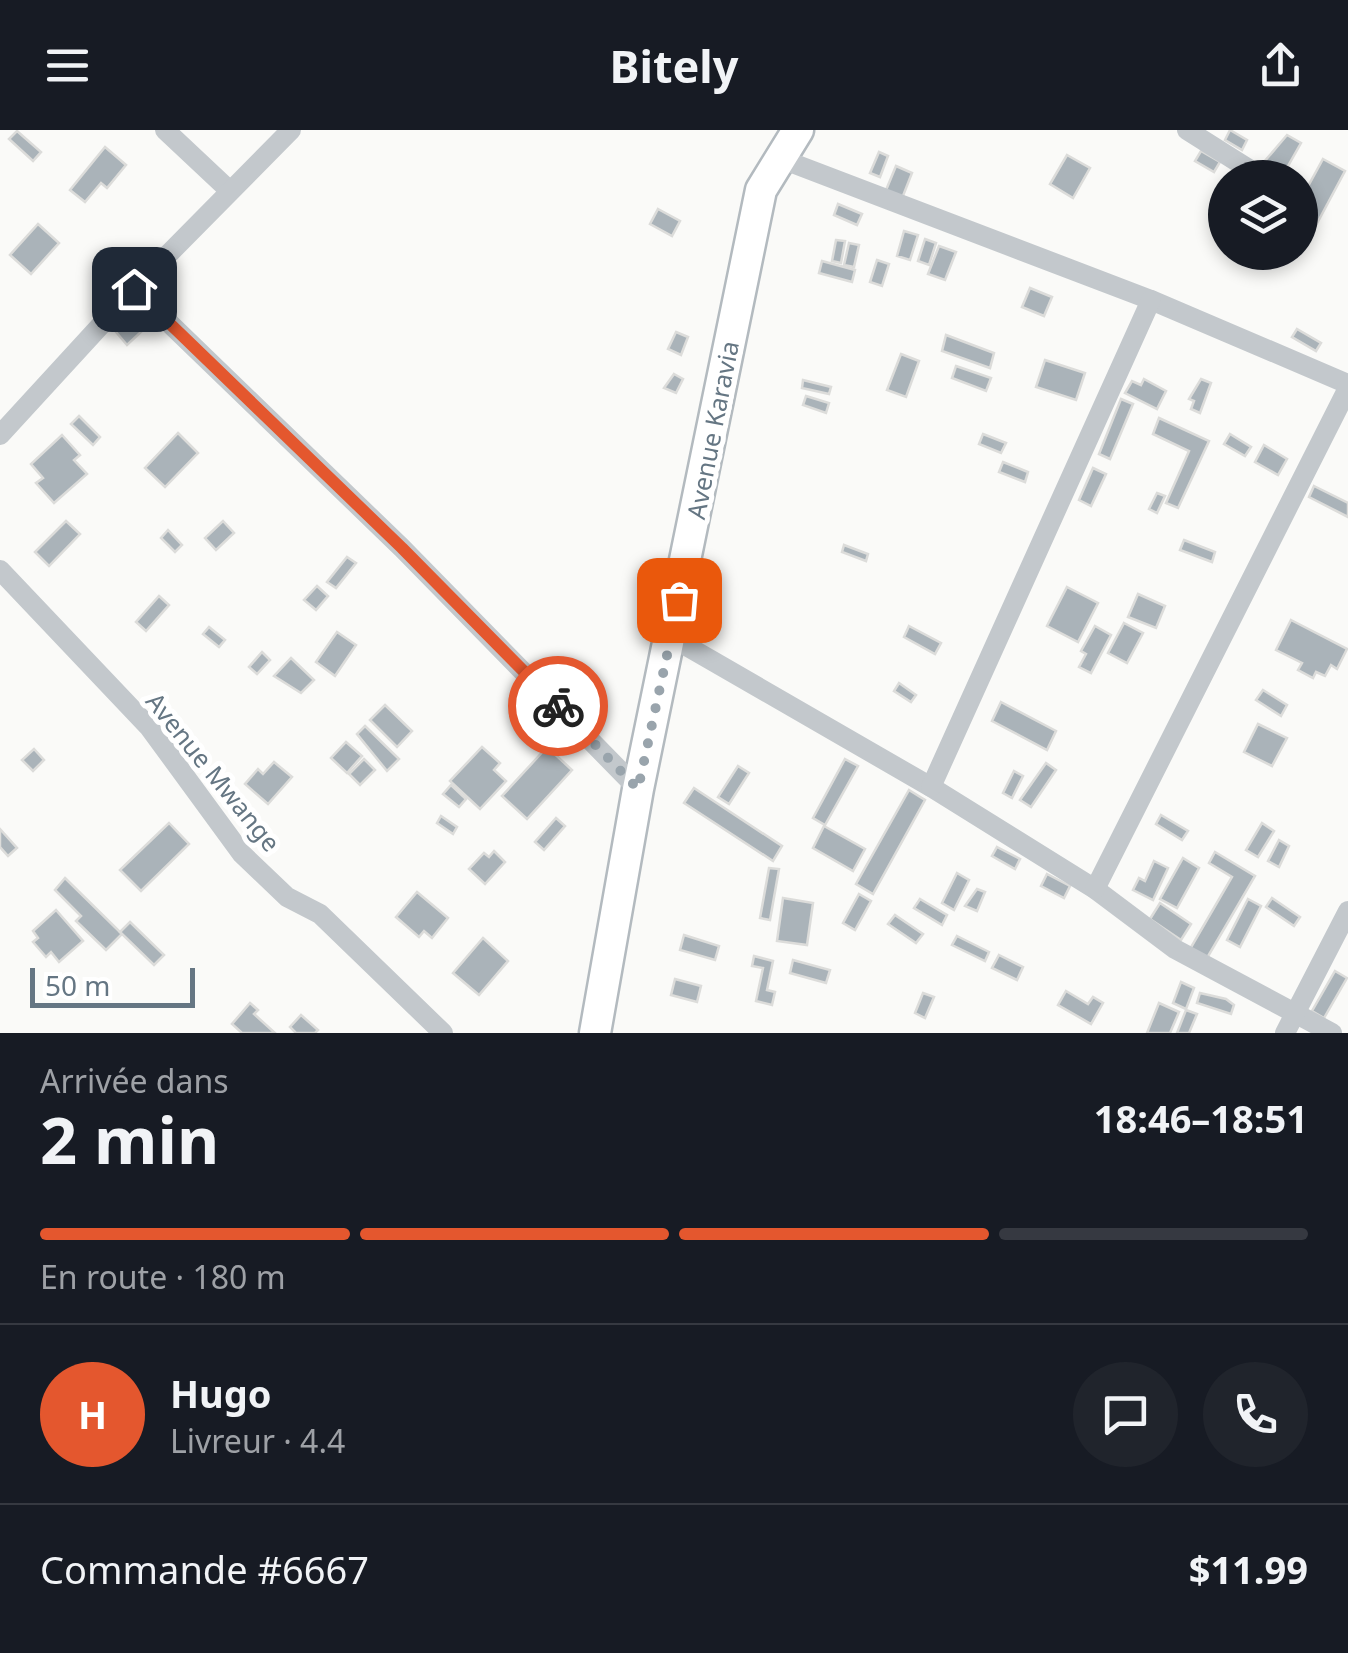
<!DOCTYPE html>
<html lang="fr">
<head>
<meta charset="utf-8">
<style>
	body { margin:0; font-family:"Noto Sans",sans-serif; background:#20242c; color:#f1f3f6; height:100vh; display:flex; flex-direction:column; font-size:38px; white-space:nowrap }
	* { box-sizing:border-box; margin:0 }
	p { font-size:32px; color:#9ea1a6 }
	.icon { flex:none; width:55px; height:55px; fill:none; stroke:currentColor; stroke-width:2; stroke-linecap:round; stroke-linejoin:round }
	.map { position:relative; height:903px; overflow:hidden }
	.details { display:flex; flex-direction:column; background:#171b24; flex:1 }
	.details>* { flex:none }
	.tools { position:absolute; left:1208px; top:30px; display:grid; gap:20px }
	.tools a { display:grid; place-items:center; width:110px; height:110px; border-radius:50%; background:#171b24; box-shadow:0 5px 15px #0003; font-size:50px }
	.scale { position:absolute; left:30px; bottom:25px; width:165px; box-sizing:border-box; padding-left:10px; border:5px solid #657683; border-top:0; font-size:28px; line-height:35px; white-space:nowrap; color:#657683; -webkit-text-stroke:8px #fff; paint-order:stroke }
	.pin { position:absolute; display:grid; place-items:center; width:85px; height:85px; color:#fff; margin:-42px; border-radius:20px; box-shadow:0 5px 15px #0006 }
	.courier { position:absolute; display:grid; place-items:center; width:100px; height:100px; margin:-50px; border:8px solid #e4572e; border-radius:50%; background:#fff; color:#222; box-shadow:0 2px 12px #0007 }
	.summary em { font-style:normal; font-weight:700 }
	.summary div { display:flex; flex-direction:column-reverse }
	.summary { display:flex; align-items:center; justify-content:space-between; height:170px; padding:0 40px }
	h1 { font-size:65px; font-weight:700; line-height:75px }
	.bar { display:grid; grid-template-columns:repeat(4,1fr); gap:15px 10px; align-content:center; height:120px; padding:0 40px }
	.bar i { height:12px; border-radius:8px; background:#363941 }
	.bar .on { background:#e4572e }
	.bar p { grid-column:span 4 }
	.line { display:flex; align-items:center; gap:25px; padding:0 40px; border-top:2px solid #363941 }
	.line div { flex:1 }
	.round { display:grid; place-items:center; flex:none; width:105px; height:105px; border-radius:52px; background:#20242c }
	header { display:flex; justify-content:space-between; align-items:center; height:130px; padding:0 40px; background:#171b24; font-size:45px; font-weight:700 }
	.map>svg:first-child { display:block }
</style>
</head>
<body>
<header><svg class="icon" aria-label="menu" viewBox="0 0 24 24"><path d="M4 6h16M4 12h16M4 18h16"/></svg>Bitely<svg class="icon" aria-label="share" viewBox="0 0 24 24"><path d="M12 15V3M7 8l5-5 5 5M5 13v7h14v-7"/></svg></header>
<div class="map">
<svg width="1348" height="903" viewBox="0 0 1348 903">
	<rect width="100%" height="100%" fill="#fafaf8"/>
	<!-- building -->
	<g fill="#aab3b9" stroke="#dcdcda" stroke-width="2.5">
		<polygon points="1230,0 1247,10 1242,20 1225,10"/>
		<polygon points="17,1 41,22 33,31 9,9"/>
		<polygon points="1287,5 1301,13 1284,43 1264,32"/>
		<polygon points="105,17 126,35 107,58 101,53 85,72 70,60"/>
		<polygon points="1201,21 1220,32 1214,42 1195,31"/>
		<polygon points="879,22 888,26 880,47 870,43"/>
		<polygon points="1067,25 1090,38 1073,68 1050,54"/>
		<polygon points="1323,29 1345,41 1306,114 1300,110 1300,71"/>
		<polygon points="896,36 912,43 901,71 884,65"/>
		<polygon points="838,74 862,84 857,95 834,85"/>
		<polygon points="658,79 680,91 672,106 650,94"/>
		<polygon points="38,94 59,113 31,144 10,125"/>
		<polygon points="904,101 918,105 910,130 897,126"/>
		<polygon points="925,109 936,113 929,135 918,131"/>
		<polygon points="836,110 845,111 841,133 832,131"/>
		<polygon points="849,113 859,115 854,137 844,135"/>
		<polygon points="939,116 956,122 945,150 928,144"/>
		<polygon points="877,130 889,134 882,156 870,152"/>
		<polygon points="822,131 855,140 852,152 819,143"/>
		<polygon points="1030,158 1052,167 1044,186 1022,177"/>
		<polygon points="130,190 141,202 127,215 116,202"/>
		<polygon points="1297,199 1321,213 1316,221 1292,207"/>
		<polygon points="676,202 688,207 681,225 668,219"/>
		<polygon points="946,205 994,223 990,238 942,221"/>
		<polygon points="901,224 919,231 906,267 887,260"/>
		<polygon points="1045,230 1085,243 1076,270 1036,257"/>
		<polygon points="956,236 991,248 986,261 952,248"/>
		<polygon points="674,244 683,249 676,263 664,258"/>
		<polygon points="1144,249 1166,261 1157,279 1125,263 1132,251 1141,255"/>
		<polygon points="1201,249 1211,253 1200,283 1191,279 1194,271 1189,269"/>
		<polygon points="803,250 831,257 829,264 802,258"/>
		<polygon points="806,266 829,273 826,283 803,275"/>
		<polygon points="1121,269 1133,274 1110,329 1099,324"/>
		<polygon points="79,286 100,307 93,315 71,294"/>
		<polygon points="1159,288 1209,311 1178,378 1166,373 1189,321 1153,304"/>
		<polygon points="178,303 198,323 165,357 145,338"/>
		<polygon points="983,304 1006,313 1001,323 979,314"/>
		<polygon points="1230,304 1251,317 1245,326 1224,314"/>
		<polygon points="62,305 80,325 74,330 87,344 54,373 36,353 43,348 31,334"/>
		<polygon points="1264,315 1287,329 1278,345 1255,332"/>
		<polygon points="1003,332 1028,342 1025,352 999,342"/>
		<polygon points="1093,338 1106,344 1091,376 1079,370"/>
		<polygon points="1314,356 1348,373 1348,387 1309,367"/>
		<polygon points="1157,363 1165,366 1157,383 1149,379"/>
		<polygon points="66,391 80,404 49,436 35,422"/>
		<polygon points="223,391 234,403 216,420 205,408"/>
		<polygon points="168,400 182,415 175,422 161,408"/>
		<polygon points="1184,410 1215,422 1212,432 1180,420"/>
		<polygon points="844,415 868,424 866,431 842,422"/>
		<polygon points="347,427 356,433 336,458 327,452"/>
		<polygon points="317,456 328,466 316,480 304,470"/>
		<polygon points="1067,457 1098,473 1078,512 1047,496"/>
		<polygon points="1138,464 1165,476 1156,498 1128,487"/>
		<polygon points="159,466 169,475 146,501 136,492"/>
		<polygon points="1291,490 1347,519 1337,539 1331,535 1325,546 1316,542 1313,548 1298,540 1302,533 1276,520"/>
		<polygon points="1124,493 1143,503 1127,533 1108,523"/>
		<polygon points="909,496 941,513 935,524 904,507"/>
		<polygon points="1095,496 1111,505 1091,543 1079,537 1086,524 1081,521"/>
		<polygon points="209,497 225,510 219,517 203,504"/>
		<polygon points="337,502 356,515 335,546 316,532"/>
		<polygon points="262,522 270,530 257,544 249,537"/>
		<polygon points="291,528 314,550 301,563 274,546"/>
		<polygon points="899,553 916,565 911,572 894,561"/>
		<polygon points="1263,560 1287,575 1281,586 1256,570"/>
		<polygon points="1001,572 1056,601 1047,620 992,591"/>
		<polygon points="385,575 412,601 397,617 370,590"/>
		<polygon points="1258,594 1287,608 1272,636 1244,622"/>
		<polygon points="365,596 399,629 387,641 357,604"/>
		<polygon points="346,612 362,626 347,643 331,628"/>
		<polygon points="482,617 500,633 494,640 506,651 480,679 450,651"/>
		<polygon points="547,617 572,640 527,689 502,666"/>
		<polygon points="34,619 44,630 33,641 22,630"/>
		<polygon points="364,629 375,640 360,655 349,644"/>
		<polygon points="845,629 858,636 825,695 813,688"/>
		<polygon points="274,632 292,647 268,674 245,654 258,639 263,644"/>
		<polygon points="1046,633 1056,640 1031,677 1020,670"/>
		<polygon points="738,636 749,643 729,674 718,667"/>
		<polygon points="1014,641 1023,646 1012,668 1003,663"/>
		<polygon points="451,655 466,669 459,677 443,664"/>
		<polygon points="694,658 782,716 773,731 684,673"/>
		<polygon points="909,660 925,670 873,764 856,754"/>
		<polygon points="1161,685 1188,701 1182,710 1156,694"/>
		<polygon points="441,686 457,697 453,704 437,693"/>
		<polygon points="556,688 565,696 544,720 535,712"/>
		<polygon points="169,693 189,714 141,761 120,740"/>
		<polygon points="1262,693 1274,701 1258,727 1246,720"/>
		<polygon points="824,696 865,719 853,741 813,718"/>
		<polygon points="0,699 17,718 8,726 0,717"/>
		<polygon points="1279,710 1289,716 1279,737 1268,731"/>
		<polygon points="997,717 1020,729 1015,739 992,726"/>
		<polygon points="494,721 505,732 485,754 469,739 484,723 489,727"/>
		<polygon points="1215,722 1255,746 1207,828 1190,819 1232,747 1209,733"/>
		<polygon points="1183,728 1199,738 1177,778 1160,769"/>
		<polygon points="1154,731 1168,738 1153,770 1133,760 1139,748 1145,751"/>
		<polygon points="769,738 779,739 770,790 760,788"/>
		<polygon points="957,743 969,750 954,780 942,773"/>
		<polygon points="1047,744 1070,756 1064,768 1041,756"/>
		<polygon points="65,748 122,804 106,820 76,791 81,786 55,760"/>
		<polygon points="977,759 985,762 977,781 965,776"/>
		<polygon points="417,762 448,788 432,808 424,801 419,807 396,787"/>
		<polygon points="859,764 871,771 855,800 843,793"/>
		<polygon points="783,768 813,773 807,815 777,811"/>
		<polygon points="1272,768 1300,787 1294,796 1266,777"/>
		<polygon points="920,769 947,785 942,795 914,778"/>
		<polygon points="1248,769 1261,776 1240,817 1227,810"/>
		<polygon points="1160,773 1191,794 1181,810 1150,789"/>
		<polygon points="56,780 83,811 59,832 51,822 46,827 33,812 38,808 33,801"/>
		<polygon points="895,785 923,804 916,813 888,794"/>
		<polygon points="130,792 164,825 154,835 120,802"/>
		<polygon points="684,805 719,816 715,830 680,820"/>
		<polygon points="957,806 989,822 985,831 952,815"/>
		<polygon points="483,808 508,831 479,865 453,843"/>
		<polygon points="999,825 1023,837 1017,850 992,838"/>
		<polygon points="754,826 773,831 767,860 775,862 772,875 756,871 763,838 752,836"/>
		<polygon points="793,830 830,840 826,853 790,843"/>
		<polygon points="1335,841 1347,848 1324,888 1312,881"/>
		<polygon points="675,849 701,856 697,872 671,865"/>
		<polygon points="1181,852 1194,858 1186,879 1173,873"/>
		<polygon points="1066,861 1088,874 1093,867 1103,873 1091,894 1058,875"/>
		<polygon points="923,863 934,867 925,888 915,883"/>
		<polygon points="1200,863 1226,869 1234,875 1231,884 1197,873"/>
		<polygon points="250,873 258,880 254,884 275,903 242,903 232,894"/>
		<polygon points="1159,873 1179,882 1170,903 1147,903"/>
		<polygon points="1186,880 1197,884 1189,903 1177,903"/>
		<polygon points="301,885 318,900 315,903 296,903 290,897"/>
	</g>
	<g fill="none" stroke-linecap="round" stroke-linejoin="round">
		<!-- secondary casing -->
		<g stroke="#b3babf" stroke-width="35">
			<polyline id="secondary" points="595,903 638,659 761,60 798,0"/>
		</g>
		<!-- street -->
		<g stroke="#c3c8cc" stroke-width="20">
			<polyline points="165,0 230,61"/>
			<polyline points="1187,0 1263,48"/>
			<polyline points="779,28 1151,170 1348,254"/>
			<polyline points="134,159 402,418 638,659"/>
			<polyline points="0,305 134,159 291,0"/>
			<polyline points="0,440 149,597 242,724 287,767 320,784 443,903"/>
			<polyline points="671,507 931,657 1095,759 1175,819 1332,903"/>
			<polyline points="931,657 1151,170"/>
			<polyline points="1095,759 1348,258"/>
			<polyline points="1285,903 1348,781"/>
		</g>
		<!-- secondary -->
		<use href="#secondary" stroke="#fff" stroke-width="30"/>
	</g>
	<g fill="none" stroke-linecap="round" stroke-linejoin="round">
		<!-- done -->
		<polyline stroke="#99a4ac" stroke-width="10" stroke-dasharray="0 18" points="558,576 638,659 679,470"/>
		<!-- route -->
		<polyline stroke="#e4572e" stroke-width="12" points="134,159 402,418 558,576"/>
	</g>
	<g text-anchor="middle" stroke-width="10" stroke-linejoin="round" paint-order="stroke">
		<!-- street labels -->
		<g font-size="25" fill="#657683" stroke="#fff">
			<text transform="translate(713 300) rotate(-79)" y="9">Avenue Karavia</text>
			<text transform="translate(213 642) rotate(51)" y="9">Avenue Mwange</text>
		</g>
	</g>
</svg>
<div class="tools">
<a><svg class="icon" aria-label="layers" viewBox="0 0 24 24"><path d="M12 4l9 5-9 5-9-5zM3 14l9 5 9-5"/></svg></a>
</div>
<div class="scale">50 m</div>
<div class="pin" style="left:679px;top:470px;background:#ea580c"><svg class="icon" aria-label="bag" viewBox="0 0 24 24"><path d="M5 8h14l-1 12H6zM9 8a3 3 0 0 1 6 0"/></svg></div>
<div class="pin" style="left:134px;top:159px;background:#1f2937"><svg class="icon" aria-label="home" viewBox="0 0 24 24"><path d="M3 11l9-7 9 7M6 9v11h12V9"/></svg></div>
<div class="courier" style="left:558px;top:576px"><svg class="icon" aria-label="bike" viewBox="0 0 24 24"><circle cx="6" cy="16" r="4"/><circle cx="18" cy="16" r="4"/><path d="M6 16l4-8h5l3 8M10 8l3 8H6M13 5h3"/></svg></div>
</div>
<section class="details">
<div class="summary"><div><h1>2 min</h1><p>Arrivée dans</p></div><em>18:46–18:51</em></div>
<div class="bar"><i class="on"></i><i class="on"></i><i class="on"></i><i></i><p>En route · 180 m</p></div>
<div class="line" style="height:180px"><b class="round" style="background:#e4572e;color:#fff">H</b><div><b>Hugo</b><p>Livreur · 4.4</p></div><a class="round"><svg class="icon" aria-label="chat" viewBox="0 0 24 24"><path d="M4 5h16v11H9l-5 4z"/></svg></a><a class="round"><svg class="icon" aria-label="phone" viewBox="0 0 24 24"><path d="M5 4h4l2 5-3 2q2 4 5 5l2-3 5 2v4C11 20 4 13 5 4z"/></svg></a></div>
<div class="line" style="height:130px"><div>Commande #6667</div><b>$11.99</b></div>
</section>
</body>
</html>
